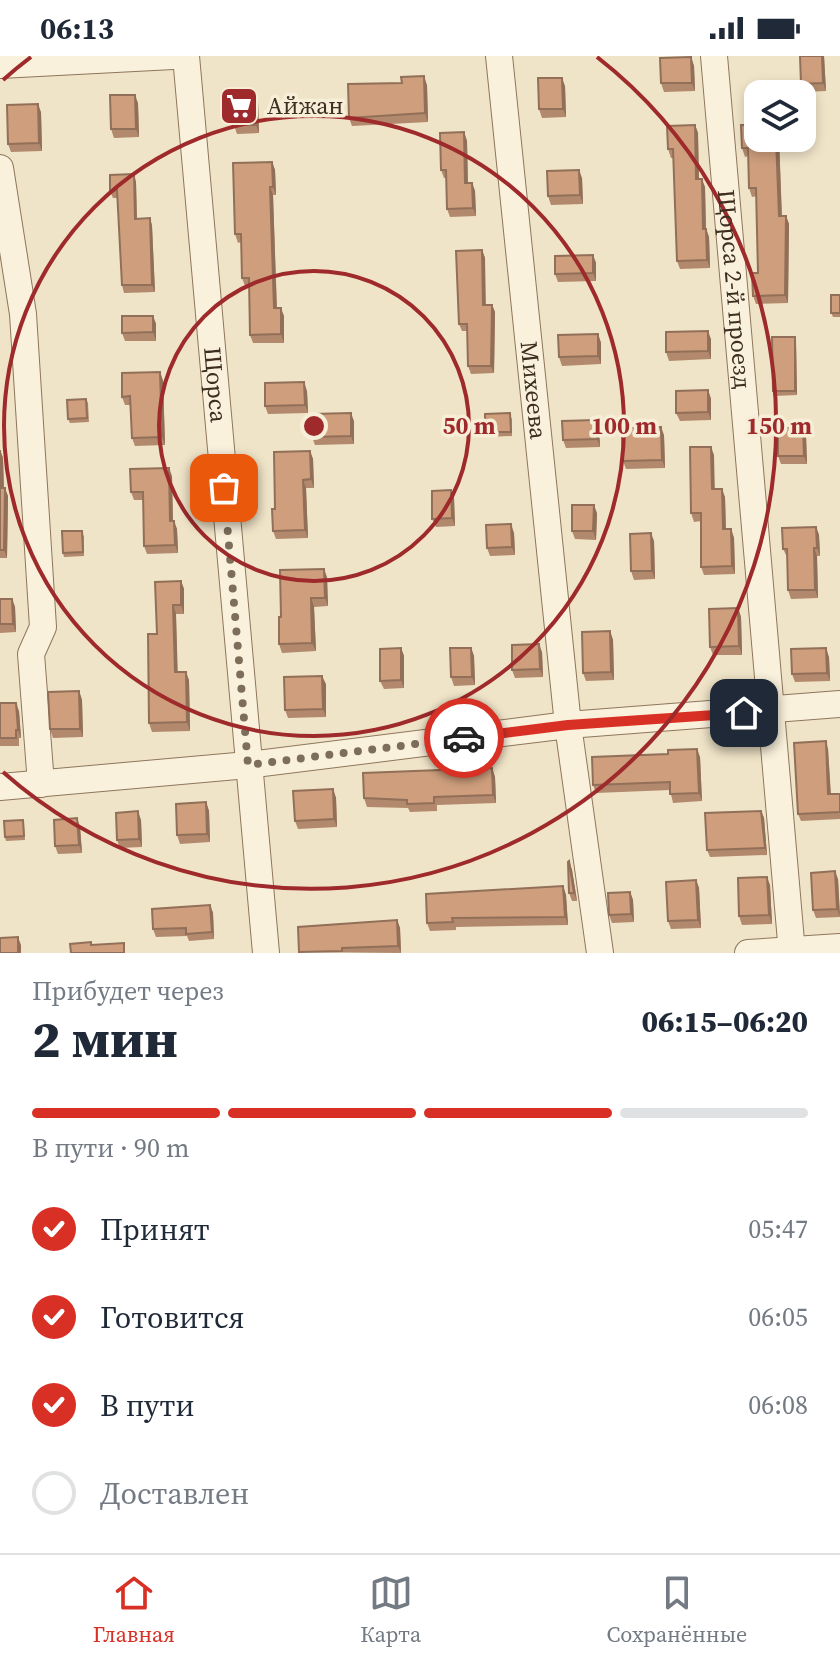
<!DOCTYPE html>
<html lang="ru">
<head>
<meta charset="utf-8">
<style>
	body { margin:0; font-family:"Source Serif 4",serif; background:#f2f2f3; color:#1f2937; height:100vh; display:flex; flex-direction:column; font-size:30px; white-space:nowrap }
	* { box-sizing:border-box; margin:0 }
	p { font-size:26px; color:#747a83 }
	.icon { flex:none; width:44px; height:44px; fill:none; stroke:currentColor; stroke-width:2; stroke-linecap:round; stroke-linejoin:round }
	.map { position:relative; height:897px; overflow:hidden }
	.drawer { display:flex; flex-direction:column; background:#fff; flex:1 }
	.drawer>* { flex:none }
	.controls { position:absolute; left:744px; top:24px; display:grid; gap:16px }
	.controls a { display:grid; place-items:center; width:72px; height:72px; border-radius:16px; background:#fff; box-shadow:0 4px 12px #0003; font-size:40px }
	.pin { position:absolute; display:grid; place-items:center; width:68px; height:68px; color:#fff; margin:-34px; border-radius:16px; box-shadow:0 4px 12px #0006 }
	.courier { position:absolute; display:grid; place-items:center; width:80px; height:80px; margin:-40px; border:6px solid #d93025; border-radius:50%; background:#fff; color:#222; box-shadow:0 2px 10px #0007 }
	.head em { font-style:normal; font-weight:800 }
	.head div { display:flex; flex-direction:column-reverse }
	.head { display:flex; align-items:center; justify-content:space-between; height:136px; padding:0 32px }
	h1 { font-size:52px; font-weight:800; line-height:60px }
	.bar { display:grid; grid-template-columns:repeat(4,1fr); gap:12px 8px; align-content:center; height:96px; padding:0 32px }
	.bar i { height:10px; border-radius:6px; background:#e0e1e3 }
	.bar .current { background:#d93025 }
	.bar p { grid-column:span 4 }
	ol { padding:0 32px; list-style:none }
	li { display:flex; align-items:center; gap:24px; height:88px }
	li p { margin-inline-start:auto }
	li .icon { padding:8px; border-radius:50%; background:#d93025; color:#fff; stroke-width:4 }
	li:last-child { color:#747a83 }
	li i { width:44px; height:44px; border:4px solid #e0e1e3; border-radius:50% }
	.status { display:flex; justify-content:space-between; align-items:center; height:56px; padding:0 40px; background:#fff; direction:ltr }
	.status svg { height:22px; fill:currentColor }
	.menu { display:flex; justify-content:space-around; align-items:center; height:112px; border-top:2px solid #e0e1e3; background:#fff; font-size:22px; color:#747a83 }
	.menu a { display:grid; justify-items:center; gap:4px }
	.menu .current { color:#d93025 }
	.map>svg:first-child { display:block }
</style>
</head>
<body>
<div class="status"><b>06:13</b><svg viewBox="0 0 49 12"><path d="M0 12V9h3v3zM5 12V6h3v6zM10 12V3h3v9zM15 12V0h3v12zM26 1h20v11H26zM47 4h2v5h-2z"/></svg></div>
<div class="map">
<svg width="840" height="897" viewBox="0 0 840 897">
	<rect width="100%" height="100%" fill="#f0e4c8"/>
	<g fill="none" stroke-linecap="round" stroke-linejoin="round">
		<!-- minor casing -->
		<g stroke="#8d765c" stroke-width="28">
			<g id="minor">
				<path id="s1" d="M186,0L266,897"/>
				<path id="s2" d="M499,0L568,669L600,897"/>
				<path id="s3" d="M714,0L792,897"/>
				<polyline points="0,9 173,0"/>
				<polyline points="0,112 23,258 43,571 31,598 41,728"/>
				<polyline points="0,731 248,709 568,669 840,648"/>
				<polyline points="748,897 840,891"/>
			</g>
		</g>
		<!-- minor -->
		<use href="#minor" stroke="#faf1dc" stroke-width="26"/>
	</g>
	<!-- wall -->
	<g fill="#b2896c">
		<polygon points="824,0 826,35 804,36 801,28"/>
		<polygon points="691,1 694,10 695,35 664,36 661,27"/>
		<polygon points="427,29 428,66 352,70 349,62"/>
		<polygon points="565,30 566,61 542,62 539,53"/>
		<polygon points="255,38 258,46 259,77 237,78 234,69"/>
		<polygon points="138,47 139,81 114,82 111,73"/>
		<polygon points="41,56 42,95 11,96 8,88"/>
		<polygon points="695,69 698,77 699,123 705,131 706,173 709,181 710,212 680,213 677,205 673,102 671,102 668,93"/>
		<polygon points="464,76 467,85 468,127 472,127 475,135 476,160 450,161 447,153 446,122 444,122 441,114"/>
		<polygon points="779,82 782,160 786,160 789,168 788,247 756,248 753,240 758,217 757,140 752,141 749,132 748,100 745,101 742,92"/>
		<polygon points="272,106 275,114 276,139 273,139 277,252 284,260 284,287 253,287 250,279 249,230 245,230 242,222 241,186 238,187 235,178"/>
		<polygon points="582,122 583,148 551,149 548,140"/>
		<polygon points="136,126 137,163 150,162 152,170 155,236 124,237 122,229 118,142 113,142 110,135"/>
		<polygon points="482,194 485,202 485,249 492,249 495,256 494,317 471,318 468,310 467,275 462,275 459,268"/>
		<polygon points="593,199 596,207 596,225 558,226 555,218"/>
		<polygon points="840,239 840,261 833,261 831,257"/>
		<polygon points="153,260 156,268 156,285 125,285 122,277"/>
		<polygon points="598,278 601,287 601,308 562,310 559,301"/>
		<polygon points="795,281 796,285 797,339 774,340 773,335"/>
		<polygon points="711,283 711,303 669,305 666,296"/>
		<polygon points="160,316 163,325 165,389 135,390 132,382 131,349 125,349 122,341"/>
		<polygon points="708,334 711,343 711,364 680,365 676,357"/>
		<polygon points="307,335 308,357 268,358 265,350"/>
		<polygon points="86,343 88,347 89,366 70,367 68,363"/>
		<polygon points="512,362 512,380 487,381 485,376"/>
		<polygon points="596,364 599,372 600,391 566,392 563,384"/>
		<polygon points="354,365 354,388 315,389 312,381"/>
		<polygon points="803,371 806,379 807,408 781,408 778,400"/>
		<polygon points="664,379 665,412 626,413 623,405"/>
		<polygon points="0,394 3,402 4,432 8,440 7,502 0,502"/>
		<polygon points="310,395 313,403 314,432 306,432 308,482 276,483 273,475 275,453"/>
		<polygon points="714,399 714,433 725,441 726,473 731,473 734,482 735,518 704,519 701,511 701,465 694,466 691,457"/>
		<polygon points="172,420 173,465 177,473 178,497 147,498 144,490 143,444 134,444 131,436"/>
		<polygon points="454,442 455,470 436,471 432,463"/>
		<polygon points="597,457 596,484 575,483 572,475"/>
		<polygon points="816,471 819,479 820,500 817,500 818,542 791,543 788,534 787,501 783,493"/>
		<polygon points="514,477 515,499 490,500 487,492"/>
		<polygon points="84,479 84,500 64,501 63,497"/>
		<polygon points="654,485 655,523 634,524 631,515"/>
		<polygon points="327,521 328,550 314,551 316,595 282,597 279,588 281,561"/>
		<polygon points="181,525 184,533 184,558 176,558 177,616 189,624 190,675 152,676 149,667 157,578"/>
		<polygon points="0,543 12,543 15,551 16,576 0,577"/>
		<polygon points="738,552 741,561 742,599 713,599 710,591"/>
		<polygon points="610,575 613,584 614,624 586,625 583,617"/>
		<polygon points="401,592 404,600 404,632 384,633 380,625"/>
		<polygon points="471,592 474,600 475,629 454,630 451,621"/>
		<polygon points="542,596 543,621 515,622 512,614"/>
		<polygon points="829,601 830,625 795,626 792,618"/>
		<polygon points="326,628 326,661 288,662 285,654"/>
		<polygon points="79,635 82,644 83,681 53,682 50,673"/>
		<polygon points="0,647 19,655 21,682 19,682 19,690 0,690"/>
		<polygon points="828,693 831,738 840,738 840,763 801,765 798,758"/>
		<polygon points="668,698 700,701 702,745 673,747 670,734 596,737 593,729"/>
		<polygon points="492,712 495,721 496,747 437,749 437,755 410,756 408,752 367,751 364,742"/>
		<polygon points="333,733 336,742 337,771 298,773 295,765"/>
		<polygon points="206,746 209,755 210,786 180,788 177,779"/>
		<polygon points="761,755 764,762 767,799 710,801 707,794"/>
		<polygon points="77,762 80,771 82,797 58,798 55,790"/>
		<polygon points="141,764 142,791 120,792 117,784"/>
		<polygon points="24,768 25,784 6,785 5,781"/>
		<polygon points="569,805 572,814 577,845 572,845 569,837"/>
		<polygon points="838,823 840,861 816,862 813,854"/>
		<polygon points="696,824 699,832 701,872 671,873 668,865"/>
		<polygon points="770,829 772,868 742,869 739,860"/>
		<polygon points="563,830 566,839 568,869 456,871 456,874 430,875 427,867"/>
		<polygon points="630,836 633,844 634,866 612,867 609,859"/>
		<polygon points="210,849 213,857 214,883 189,885 187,880 156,881 153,873"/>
		<polygon points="397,864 400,872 401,897 299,896"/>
	</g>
	<!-- shaded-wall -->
	<g fill="#916f58">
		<polygon points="822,0 824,0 826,35 823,27"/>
		<polygon points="691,1 694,10 695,35 692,27"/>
		<polygon points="424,20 427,29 428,66 425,57"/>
		<polygon points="562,22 565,30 566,61 563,53"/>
		<polygon points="255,38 258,46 259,77 256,69"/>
		<polygon points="135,39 138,47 139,81 136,73"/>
		<polygon points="38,48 41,56 42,95 39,87"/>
		<polygon points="695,69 698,77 699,131 696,123"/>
		<polygon points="464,76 467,85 468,136 465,127"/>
		<polygon points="776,82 779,82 782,168 779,160"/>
		<polygon points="272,106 275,114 276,139 273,131"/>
		<polygon points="579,114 582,122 583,148 580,139"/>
		<polygon points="134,118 136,126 137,170 135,163"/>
		<polygon points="702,123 705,131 706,181 703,173"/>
		<polygon points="472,127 475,135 476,160 473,152"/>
		<polygon points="270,131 273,139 277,260 274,252"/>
		<polygon points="786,160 789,168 788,247 785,239"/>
		<polygon points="150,162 152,170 155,236 152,229"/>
		<polygon points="706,173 709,181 710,212 707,204"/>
		<polygon points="482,194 485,202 486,256 483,249"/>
		<polygon points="593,199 596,207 596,225 593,217"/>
		<polygon points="492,249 495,256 494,317 491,310"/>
		<polygon points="281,252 284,260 284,287 281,278"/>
		<polygon points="153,260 156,268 156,285 153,276"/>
		<polygon points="708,275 711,283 711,303 708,295"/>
		<polygon points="598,278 601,287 601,308 598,300"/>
		<polygon points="795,281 796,285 797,339 795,335"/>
		<polygon points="160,316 163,325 165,389 162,381"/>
		<polygon points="304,326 307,335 308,357 305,349"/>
		<polygon points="708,334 711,343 711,364 708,356"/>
		<polygon points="351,357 354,365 354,388 351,380"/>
		<polygon points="596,364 599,372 600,391 597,383"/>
		<polygon points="661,371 664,379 665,412 662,404"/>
		<polygon points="803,371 806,379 807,408 804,400"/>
		<polygon points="711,391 714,399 715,441 712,433"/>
		<polygon points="0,394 3,402 4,440 1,432"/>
		<polygon points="310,395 313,403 314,432 311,423"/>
		<polygon points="169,412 172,420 173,473 170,465"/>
		<polygon points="303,424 306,432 308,482 305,474"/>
		<polygon points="5,432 8,440 7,502 4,494"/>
		<polygon points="722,433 725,441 726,482 723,473"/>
		<polygon points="451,434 454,442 455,470 452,462"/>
		<polygon points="594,449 597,457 596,484 593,475"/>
		<polygon points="174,465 177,473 178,497 175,489"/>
		<polygon points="511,468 514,477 515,499 512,491"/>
		<polygon points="816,471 819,479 820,500 817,492"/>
		<polygon points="731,473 734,482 735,518 732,510"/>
		<polygon points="651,477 654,485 655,523 652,515"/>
		<polygon points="814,492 817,500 818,542 815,534"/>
		<polygon points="324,513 327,521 328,550 325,542"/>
		<polygon points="181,525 184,533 184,558 181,549"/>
		<polygon points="311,542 314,551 316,595 312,587"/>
		<polygon points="12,543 15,551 16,576 13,568"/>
		<polygon points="173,549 176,558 178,624 175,616"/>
		<polygon points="738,552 741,561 742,599 739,590"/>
		<polygon points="610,575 613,584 614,624 611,616"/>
		<polygon points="539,588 542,596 543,621 540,613"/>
		<polygon points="401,592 404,600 404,632 401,624"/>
		<polygon points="471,592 474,600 475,629 472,621"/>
		<polygon points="826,592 829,601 830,625 827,617"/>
		<polygon points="186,616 189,624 190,675 187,666"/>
		<polygon points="322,620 326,628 326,661 323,653"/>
		<polygon points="79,635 82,644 83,681 80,673"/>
		<polygon points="16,647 19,655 21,682 18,674"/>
		<polygon points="826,685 828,693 831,745 828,738"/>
		<polygon points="697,693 700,701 702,745 699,737"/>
		<polygon points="492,712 495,721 496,747 493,739"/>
		<polygon points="333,733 336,742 337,771 334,763"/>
		<polygon points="206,746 209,755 210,786 207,778"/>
		<polygon points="138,755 141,764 142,791 139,783"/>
		<polygon points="761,755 764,762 767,799 765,792"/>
		<polygon points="77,762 80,771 82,797 79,789"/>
		<polygon points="569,805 572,814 577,845 574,837"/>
		<polygon points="835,815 838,823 840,861 837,853"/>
		<polygon points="767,821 770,829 772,868 769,859"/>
		<polygon points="696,824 699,832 701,872 698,864"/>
		<polygon points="563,830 566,839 568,869 565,861"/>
		<polygon points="630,836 633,844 634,866 631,858"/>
		<polygon points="210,849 213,857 214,883 212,876"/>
		<polygon points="397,864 400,872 401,897 398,890"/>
		<polygon points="18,881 21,889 21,897 18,897"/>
	</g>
	<!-- building -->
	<g fill="#cf9f7d" stroke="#916f58" stroke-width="2">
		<polygon points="800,0 822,0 823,27 801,28"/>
		<polygon points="691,1 692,27 661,27 660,2"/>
		<polygon points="424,20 425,57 349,62 348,28 402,27 401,21"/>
		<polygon points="538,22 562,22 563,53 539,53"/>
		<polygon points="255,38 256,69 234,69 233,39"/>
		<polygon points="110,39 135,39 136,73 111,73"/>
		<polygon points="38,48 39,87 8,88 7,49"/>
		<polygon points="695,69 696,123 702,123 703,173 706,173 707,204 677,205 673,93 668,93 667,70"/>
		<polygon points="741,69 758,69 758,82 776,82 779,160 786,160 785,239 753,240 752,217 758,217 756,132 749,132 748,92 742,92"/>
		<polygon points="464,76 465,127 472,127 473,152 447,153 446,114 441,114 440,77"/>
		<polygon points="272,106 273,131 270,131 274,252 281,252 281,278 250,279 249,222 242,222 241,178 235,178 233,107"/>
		<polygon points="579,114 580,139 548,140 547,115"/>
		<polygon points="134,118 135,163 150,162 152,229 122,229 117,134 110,135 110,119"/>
		<polygon points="482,194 483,249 492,249 491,310 468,310 467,268 459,268 456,195"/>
		<polygon points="593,199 593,217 555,218 555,200"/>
		<rect x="831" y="239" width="9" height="18"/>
		<polygon points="122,260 153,260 153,276 122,277"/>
		<polygon points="708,275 708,295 666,296 666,276"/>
		<polygon points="598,278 598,300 559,301 558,279"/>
		<polygon points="772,281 795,281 795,335 773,335"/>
		<polygon points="160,316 162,381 132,382 130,340 122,341 122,317"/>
		<polygon points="304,326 305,349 265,350 265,327"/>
		<polygon points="708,334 708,356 676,357 676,335"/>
		<polygon points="86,343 87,362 68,363 67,344"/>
		<polygon points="351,357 351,380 312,381 312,358"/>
		<polygon points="510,357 511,376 485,376 485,358"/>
		<polygon points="596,364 597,383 563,384 562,365"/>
		<polygon points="661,371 662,404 623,405 622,372"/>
		<polygon points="803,371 804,400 778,400 778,372"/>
		<polygon points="690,391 711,391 712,433 722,433 723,473 731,473 732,510 701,511 701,457 691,457"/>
		<polygon points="0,394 1,432 5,432 4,494 0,494"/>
		<polygon points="310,395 311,423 303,424 305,474 273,475 272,453 275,453 274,396"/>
		<polygon points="169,412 170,465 174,465 175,489 144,490 143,436 131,436 130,413"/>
		<polygon points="451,434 452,462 432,463 432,435"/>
		<polygon points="572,449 594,449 593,475 572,475"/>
		<polygon points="511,468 512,491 487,492 486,469"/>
		<polygon points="816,471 817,492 814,492 815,534 788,534 787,493 783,493 782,472"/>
		<polygon points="62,475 82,475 83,496 63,497"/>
		<polygon points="651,477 652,515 631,515 630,478"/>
		<polygon points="324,513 325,542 311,542 312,587 279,588 279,561 281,561 280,514"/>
		<polygon points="181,525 181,549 173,549 175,616 186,616 187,666 149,667 148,578 157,578 155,526"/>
		<polygon points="0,543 12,543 13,568 0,568"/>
		<polygon points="738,552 739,590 710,591 709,553"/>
		<polygon points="610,575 611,616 583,617 582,576"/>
		<polygon points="539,588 540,613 512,614 512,589"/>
		<polygon points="401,592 401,624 380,625 380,593"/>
		<polygon points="450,592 471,592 472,621 451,621"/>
		<polygon points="826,592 827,617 792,618 791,593"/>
		<polygon points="322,620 323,653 285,654 284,621"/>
		<polygon points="79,635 80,673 50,673 48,636"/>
		<polygon points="0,647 16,647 18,674 16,674 16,682 0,682"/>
		<polygon points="826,685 828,738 840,738 840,756 798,758 794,687"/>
		<polygon points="697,693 699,737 670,738 670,726 593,729 592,701 668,698 668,694"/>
		<polygon points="492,712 493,739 434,741 434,747 407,748 407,744 364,742 363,717"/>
		<polygon points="333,733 334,763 295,765 293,735"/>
		<polygon points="206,746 207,778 177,779 176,748"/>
		<polygon points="138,755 139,783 117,784 116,757"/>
		<polygon points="761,755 765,792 707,794 705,757"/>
		<polygon points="77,762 79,789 55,790 54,764"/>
		<polygon points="23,764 24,780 5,781 4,765"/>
		<polygon points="569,805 574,837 569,837 568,806"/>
		<polygon points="835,815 837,853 813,854 811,817"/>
		<polygon points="767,821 769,859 739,860 738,822"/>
		<polygon points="696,824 698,864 668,865 666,826"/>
		<polygon points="563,830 565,861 452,862 453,866 427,867 426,838"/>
		<polygon points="630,836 631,858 609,859 608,837"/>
		<polygon points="210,849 212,876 186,878 186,872 153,873 152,853"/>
		<polygon points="397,864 398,890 342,892 342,895 299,896 298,871"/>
		<polygon points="18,881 18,897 0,897 0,882"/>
		<polygon points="91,886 91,889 124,887 124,897 71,897 70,888"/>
	</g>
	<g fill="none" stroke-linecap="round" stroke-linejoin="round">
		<!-- done -->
		<polyline stroke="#7c6e5b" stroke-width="8" stroke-dasharray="0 14.4" points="224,432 248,709 464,682"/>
		<!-- route -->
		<polyline stroke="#d93025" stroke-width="10" points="464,682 568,669 744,657"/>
	</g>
	<!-- distance rings -->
	<g fill="none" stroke="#9e2a2b" stroke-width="4">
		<circle cx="314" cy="370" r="155"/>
		<circle cx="314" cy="370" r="310"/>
		<path d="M3 24A465 465 0 0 1 31 1M597 1A465 465 0 1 1 3 716"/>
	</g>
	<!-- icons -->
	<defs>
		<g id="supermarket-square" transform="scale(2)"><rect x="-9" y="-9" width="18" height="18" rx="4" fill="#9e2a2b" stroke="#f7eed8"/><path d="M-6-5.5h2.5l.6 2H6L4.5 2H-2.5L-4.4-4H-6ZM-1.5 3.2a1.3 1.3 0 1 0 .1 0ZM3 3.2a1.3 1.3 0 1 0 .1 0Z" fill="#fff"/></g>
	</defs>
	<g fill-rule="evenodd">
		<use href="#supermarket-square" x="239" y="50"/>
	</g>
	<g text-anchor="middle" stroke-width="7" stroke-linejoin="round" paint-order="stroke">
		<!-- poi labels -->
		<g font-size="24" fill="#3d2e20" stroke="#f7eed8" text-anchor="start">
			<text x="267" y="58">Айжан</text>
		</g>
		<!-- street labels -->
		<g font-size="24" fill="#3d2e20" stroke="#f7eed8">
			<text dy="8" stroke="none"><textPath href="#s3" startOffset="234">Щорса 2-й проезд</textPath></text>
			<text dy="8" stroke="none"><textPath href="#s1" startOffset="330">Щорса</textPath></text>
			<text dy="8" stroke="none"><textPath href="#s2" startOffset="336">Михеева</textPath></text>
		</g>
	</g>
	<circle cx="314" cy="370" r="12" fill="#9e2a2b" stroke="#f7eed8" stroke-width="4"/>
	<g font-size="24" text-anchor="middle" font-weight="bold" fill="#9e2a2b" stroke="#f7eed8" stroke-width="7" stroke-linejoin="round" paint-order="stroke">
		<text x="469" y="378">50 m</text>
		<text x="624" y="378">100 m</text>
		<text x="779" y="378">150 m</text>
	</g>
</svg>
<div class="controls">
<a><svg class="icon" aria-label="layers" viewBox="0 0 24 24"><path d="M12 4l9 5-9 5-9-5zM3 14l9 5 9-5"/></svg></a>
</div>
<div class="pin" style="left:224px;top:432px;background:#ea580c"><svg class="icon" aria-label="bag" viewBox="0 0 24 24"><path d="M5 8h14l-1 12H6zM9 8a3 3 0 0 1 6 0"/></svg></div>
<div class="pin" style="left:744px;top:657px;background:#1f2937"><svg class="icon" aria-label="home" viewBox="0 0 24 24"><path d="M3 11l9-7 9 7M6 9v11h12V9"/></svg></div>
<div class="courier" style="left:464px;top:682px"><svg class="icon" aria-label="car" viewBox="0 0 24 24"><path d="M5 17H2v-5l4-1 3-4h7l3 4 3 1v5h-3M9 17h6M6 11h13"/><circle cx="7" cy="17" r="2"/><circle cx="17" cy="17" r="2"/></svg></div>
</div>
<section class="drawer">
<div class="head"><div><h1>2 мин</h1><p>Прибудет через</p></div><em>06:15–06:20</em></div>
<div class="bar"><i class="current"></i><i class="current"></i><i class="current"></i><i></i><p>В пути · 90 m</p></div>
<ol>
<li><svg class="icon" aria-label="check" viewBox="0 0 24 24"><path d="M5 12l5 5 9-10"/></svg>Принят<p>05:47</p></li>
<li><svg class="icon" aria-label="check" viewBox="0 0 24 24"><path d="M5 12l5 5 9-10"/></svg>Готовится<p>06:05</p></li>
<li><svg class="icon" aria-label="check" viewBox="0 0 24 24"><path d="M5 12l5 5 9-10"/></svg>В пути<p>06:08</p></li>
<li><i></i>Доставлен</li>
</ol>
</section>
<nav class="menu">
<a class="current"><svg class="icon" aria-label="home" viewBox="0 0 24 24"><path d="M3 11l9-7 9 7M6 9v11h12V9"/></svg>Главная</a>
<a><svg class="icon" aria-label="map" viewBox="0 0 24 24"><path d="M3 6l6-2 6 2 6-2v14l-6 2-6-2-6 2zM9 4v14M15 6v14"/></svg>Карта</a>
<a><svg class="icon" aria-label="saved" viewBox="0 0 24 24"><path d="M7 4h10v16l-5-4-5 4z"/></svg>Сохранённые</a>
</nav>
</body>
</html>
